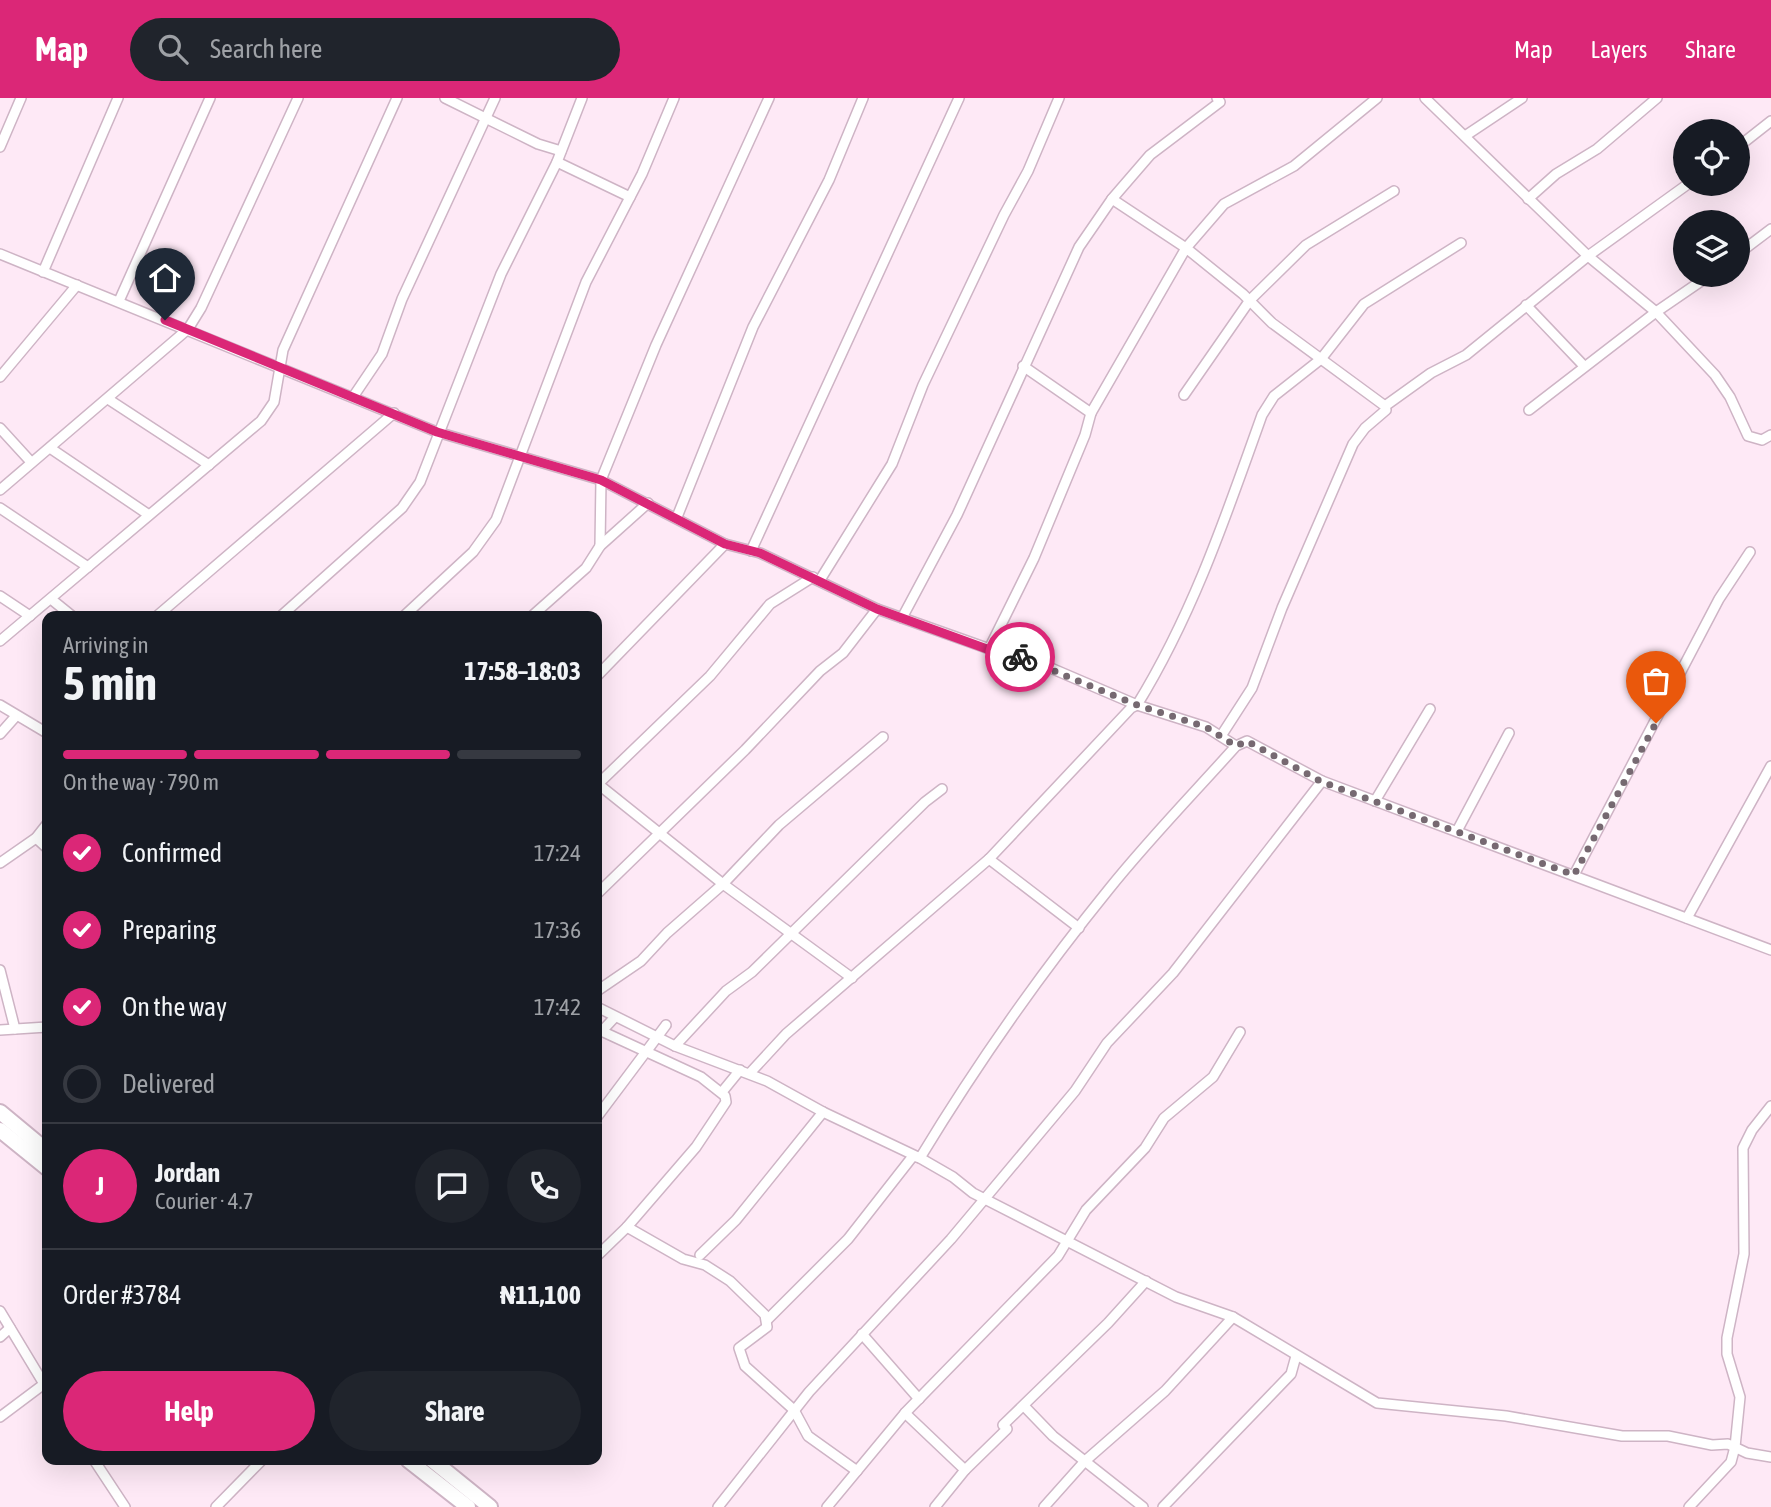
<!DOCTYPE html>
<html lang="en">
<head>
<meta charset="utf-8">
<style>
	body { margin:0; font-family:"Asap Condensed",sans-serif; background:#20242c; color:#f1f3f6; height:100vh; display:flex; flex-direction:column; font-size:26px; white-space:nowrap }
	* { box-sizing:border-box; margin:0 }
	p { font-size:23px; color:#9ea1a6 }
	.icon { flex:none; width:38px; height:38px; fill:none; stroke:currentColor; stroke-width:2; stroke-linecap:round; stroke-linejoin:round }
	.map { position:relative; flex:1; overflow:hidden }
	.sheet { position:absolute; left:42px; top:513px; width:560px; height:854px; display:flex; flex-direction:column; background:#171b24; border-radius:14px; box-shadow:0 7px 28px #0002 }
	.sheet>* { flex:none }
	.controls { position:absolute; left:1673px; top:21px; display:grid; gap:14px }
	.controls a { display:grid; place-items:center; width:77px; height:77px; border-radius:50%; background:#171b24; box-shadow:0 7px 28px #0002; font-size:35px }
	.pin { position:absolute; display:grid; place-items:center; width:60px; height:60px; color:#fff; margin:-72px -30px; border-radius:50% 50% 50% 0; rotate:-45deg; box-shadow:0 0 7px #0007 }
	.pin .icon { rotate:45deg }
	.courier { position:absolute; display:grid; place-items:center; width:70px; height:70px; margin:-35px; border:5px solid #db2777; border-radius:50%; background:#fff; color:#222; box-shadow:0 2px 9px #0007 }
	.summary em { font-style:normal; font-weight:700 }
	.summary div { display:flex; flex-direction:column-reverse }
	.summary { display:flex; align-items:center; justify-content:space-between; height:119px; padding:0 21px }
	h1 { font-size:46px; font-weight:700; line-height:52px }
	.bar { display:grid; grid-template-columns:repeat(4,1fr); gap:10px 7px; align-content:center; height:84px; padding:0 21px }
	.bar i { height:9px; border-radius:5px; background:#363941 }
	.bar .active { background:#db2777 }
	.bar p { grid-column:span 4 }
	.line { display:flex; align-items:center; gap:18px; padding:0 21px; border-top:2px solid #363941 }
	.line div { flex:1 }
	.round { display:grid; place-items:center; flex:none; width:74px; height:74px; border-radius:37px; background:#20242c }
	ol { padding:0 21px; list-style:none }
	li { display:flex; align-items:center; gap:21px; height:77px }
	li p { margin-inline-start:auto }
	li .icon { padding:7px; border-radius:50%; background:#db2777; color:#fff; stroke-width:4 }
	li:last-child { color:#9ea1a6 }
	li i { width:38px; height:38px; border:4px solid #363941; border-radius:50% }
	.cta { display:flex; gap:14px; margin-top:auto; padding:14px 21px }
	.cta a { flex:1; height:80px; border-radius:42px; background:#db2777; color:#fff; font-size:28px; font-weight:700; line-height:80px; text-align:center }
	.cta a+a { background:#20242c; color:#f1f3f6 }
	header { display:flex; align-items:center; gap:42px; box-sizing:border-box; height:98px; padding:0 35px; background:#db2777; color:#fff }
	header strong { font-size:33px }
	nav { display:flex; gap:38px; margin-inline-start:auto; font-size:24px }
	.search { width:490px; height:63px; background:#20242c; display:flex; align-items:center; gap:18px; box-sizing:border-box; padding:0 24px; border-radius:38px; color:#9ea1a6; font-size:26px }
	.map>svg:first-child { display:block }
</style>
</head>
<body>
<header>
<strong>Map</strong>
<div class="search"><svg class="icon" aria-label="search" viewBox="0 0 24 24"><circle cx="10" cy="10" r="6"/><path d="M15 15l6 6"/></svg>Search here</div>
<nav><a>Map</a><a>Layers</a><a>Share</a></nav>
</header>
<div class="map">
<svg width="1771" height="1409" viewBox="0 0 1771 1409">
	<rect width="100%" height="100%" fill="#fee9f6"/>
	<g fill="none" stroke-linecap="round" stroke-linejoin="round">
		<!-- minor casing -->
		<g stroke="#ceb4c5" stroke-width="12">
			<g id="minor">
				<polyline points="445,0 538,46 561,53"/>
				<polyline points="1425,0 1588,158 1656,214 1715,277 1730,299 1748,338 1762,342 1771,337"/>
				<polyline points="1465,38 1522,0"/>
				<polyline points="0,49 21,0"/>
				<polyline points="1738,49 1771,23"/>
				<polyline points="557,64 630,99"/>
				<polyline points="1112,101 1186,150 1224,106 1294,68 1377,0"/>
				<polyline points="1528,101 1556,76 1597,51 1657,0"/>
				<polyline points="0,156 437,334 601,382 725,446 760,455 877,511 998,554 1025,559 1137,607 1206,629 1236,648"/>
				<polyline points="1738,156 1771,131"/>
				<polyline points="43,174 118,0"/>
				<polyline points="119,203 210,0"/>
				<polyline points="1526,207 1584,268"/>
				<polyline points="1023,268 1091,315 1186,150 1243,196 1272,225 1385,308 1386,312 1365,330 1353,346 1282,510 1252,590 1221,638"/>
				<polyline points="0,279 77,187"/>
				<polyline points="1184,297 1250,202 1306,147 1394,93"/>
				<polyline points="353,299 382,256 402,201 495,0"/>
				<polyline points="108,301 209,367"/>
				<polyline points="1385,308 1431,275 1466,257 1588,158 1688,86"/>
				<polyline points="1529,312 1656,214 1710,177"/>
				<polyline points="0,330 31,364"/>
				<polyline points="50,350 149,417"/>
				<polyline points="0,392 188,231 201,210 298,0"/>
				<polyline points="0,410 88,469"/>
				<polyline points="677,419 753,229 829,82 863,0"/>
				<polyline points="600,448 601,382 656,247 769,0"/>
				<polyline points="751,453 959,0"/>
				<polyline points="820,482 892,366 923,287 1004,117 1028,73 1059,0"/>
				<polyline points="0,498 30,518"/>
				<polyline points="51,501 72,518"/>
				<polyline points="157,518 394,315"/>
				<polyline points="281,518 402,410 420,384 501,176 557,64 582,0"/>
				<polyline points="404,518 473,454 496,422 586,184 642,76 674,0"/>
				<polyline points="532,518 586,470 600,448 648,405"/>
				<polyline points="902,520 957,417 1079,149 1112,101 1150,57 1220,4 1217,0"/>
				<polyline points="0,543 261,323 274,304 283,252 397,0"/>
				<polyline points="989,551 1034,460 1085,337 1091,315"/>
				<polyline points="597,578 725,446"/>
				<polyline points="0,607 47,635"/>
				<polyline points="0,636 16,618"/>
				<polyline points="1322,683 1771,852"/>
				<polyline points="598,686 723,786 852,880"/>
				<polyline points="597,687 710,578 770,506 813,479"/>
				<polyline points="1375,703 1430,611"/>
				<polyline points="1457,733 1509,635"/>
				<polyline points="36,740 47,750"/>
				<polyline points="989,761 1079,830"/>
				<polyline points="0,765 36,740 47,726"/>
				<polyline points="1574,777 1719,501 1750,454"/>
				<polyline points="597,796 745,652 820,573 843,555 877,511"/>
				<polyline points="1687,820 1771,668"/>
				<polyline points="0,872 15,931"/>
				<polyline points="597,893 641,863 667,835 723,786 779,727 883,639"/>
				<polyline points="597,909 675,948 767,983 823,1014 920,1060 953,1079 973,1095 1176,1199 1233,1219 1377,1305 1506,1318 1622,1338 1668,1338 1712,1347 1728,1346 1747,1355 1771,1359"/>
				<polyline points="597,931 701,979 725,998 726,1004 696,1049 627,1129 683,1161 705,1167 730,1183 765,1217 767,1229 739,1250 745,1268 794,1312 808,1338 857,1373"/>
				<polyline points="0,932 47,929"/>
				<polyline points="601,934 615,919"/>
				<polyline points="675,948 726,893 752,874 925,704 942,691"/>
				<path d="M750,975L786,936L989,761L1131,610L1137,607C1193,516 1226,418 1262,317L1274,298L1321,261L1364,206L1461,145"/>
				<polyline points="722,994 740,972"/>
				<polyline points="597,1019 666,927 646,954"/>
				<polyline points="700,1157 736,1122 823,1014"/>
				<polyline points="597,1158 627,1129"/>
				<polyline points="0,1213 47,1291"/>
				<polyline points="862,1236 919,1301"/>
				<polyline points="0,1239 10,1230"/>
				<polyline points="1024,1308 1053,1338 1143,1409"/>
				<polyline points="905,1315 965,1372"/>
				<polyline points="0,1319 44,1286"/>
				<polyline points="1003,1327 1108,1225 1146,1183"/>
				<polyline points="94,1362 125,1409"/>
				<polyline points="216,1409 262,1362"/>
				<path d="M718,1409L809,1294L951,1141L1075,993L1107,945L1173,875L1322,683L1247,643L1236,648C1194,695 1149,741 1109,791C1040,876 977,966 920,1060L913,1058L848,1141L767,1222"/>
				<polyline points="827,1409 905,1315 1058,1158 1086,1112 1145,1050 1164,1020 1213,979 1240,934"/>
				<polyline points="935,1409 965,1372 1007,1331"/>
				<polyline points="1044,1409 1085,1363 1165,1293 1233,1219"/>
				<polyline points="1163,1409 1291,1276 1296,1258"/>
				<polyline points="1689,1409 1731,1364 1735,1349 1740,1299 1727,1256 1727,1240 1744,1156 1743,1050 1752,1032 1771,1008"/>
			</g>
		</g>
		<!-- highway casing -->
		<g stroke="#ceb4c5" stroke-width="18">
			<g id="highway">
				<polyline points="0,1014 47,1053"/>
				<polyline points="0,1032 47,1070"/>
				<polyline points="408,1362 468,1409"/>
				<polyline points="432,1362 490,1409"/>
			</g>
		</g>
		<!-- minor -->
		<use href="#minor" stroke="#fff" stroke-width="9"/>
		<!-- highway -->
		<use href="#highway" stroke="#fff" stroke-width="14"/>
	</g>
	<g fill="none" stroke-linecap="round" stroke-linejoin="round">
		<!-- done -->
		<polyline stroke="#766971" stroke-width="7" stroke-dasharray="0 12.6" points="1020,559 1137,607 1206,629 1236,648 1247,643 1322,684 1574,777 1656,625"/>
		<!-- route -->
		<polyline stroke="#db2777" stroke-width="9" points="165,222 437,334 601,382 725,446 760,455 877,511 998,555 1020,559"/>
	</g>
</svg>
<div class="controls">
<a><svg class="icon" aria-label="locate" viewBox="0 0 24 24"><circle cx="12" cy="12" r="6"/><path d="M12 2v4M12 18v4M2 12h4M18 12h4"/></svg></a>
<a><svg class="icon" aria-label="layers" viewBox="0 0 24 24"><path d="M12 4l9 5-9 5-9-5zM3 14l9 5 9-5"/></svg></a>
</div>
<div class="pin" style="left:1656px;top:625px;background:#ea580c"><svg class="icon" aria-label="bag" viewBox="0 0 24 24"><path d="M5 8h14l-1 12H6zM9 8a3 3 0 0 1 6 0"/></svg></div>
<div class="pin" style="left:165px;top:222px;background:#1f2937"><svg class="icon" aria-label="home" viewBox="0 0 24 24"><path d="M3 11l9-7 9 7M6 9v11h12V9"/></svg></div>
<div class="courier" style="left:1020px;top:559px"><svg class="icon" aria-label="bike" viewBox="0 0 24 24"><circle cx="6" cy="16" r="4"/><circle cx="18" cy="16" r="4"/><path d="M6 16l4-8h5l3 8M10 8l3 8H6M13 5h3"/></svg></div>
<section class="sheet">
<div class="summary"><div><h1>5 min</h1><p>Arriving in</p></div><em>17:58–18:03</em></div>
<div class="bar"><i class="active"></i><i class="active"></i><i class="active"></i><i></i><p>On the way · 790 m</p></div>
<ol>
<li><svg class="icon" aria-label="check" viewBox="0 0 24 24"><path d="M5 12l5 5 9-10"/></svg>Confirmed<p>17:24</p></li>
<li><svg class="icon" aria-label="check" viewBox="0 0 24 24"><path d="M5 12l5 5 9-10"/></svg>Preparing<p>17:36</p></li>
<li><svg class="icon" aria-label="check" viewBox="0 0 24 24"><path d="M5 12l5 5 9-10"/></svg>On the way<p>17:42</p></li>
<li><i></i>Delivered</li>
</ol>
<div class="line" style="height:126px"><b class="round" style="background:#db2777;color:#fff">J</b><div><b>Jordan</b><p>Courier · 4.7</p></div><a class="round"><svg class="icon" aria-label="chat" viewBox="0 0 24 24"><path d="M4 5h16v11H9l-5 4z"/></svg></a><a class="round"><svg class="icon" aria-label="phone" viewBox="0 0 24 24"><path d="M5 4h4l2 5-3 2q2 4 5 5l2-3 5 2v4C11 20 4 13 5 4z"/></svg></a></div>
<div class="line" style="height:91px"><div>Order #3784</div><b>₦11,100</b></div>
<div class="cta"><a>Help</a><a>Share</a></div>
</section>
</div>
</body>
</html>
